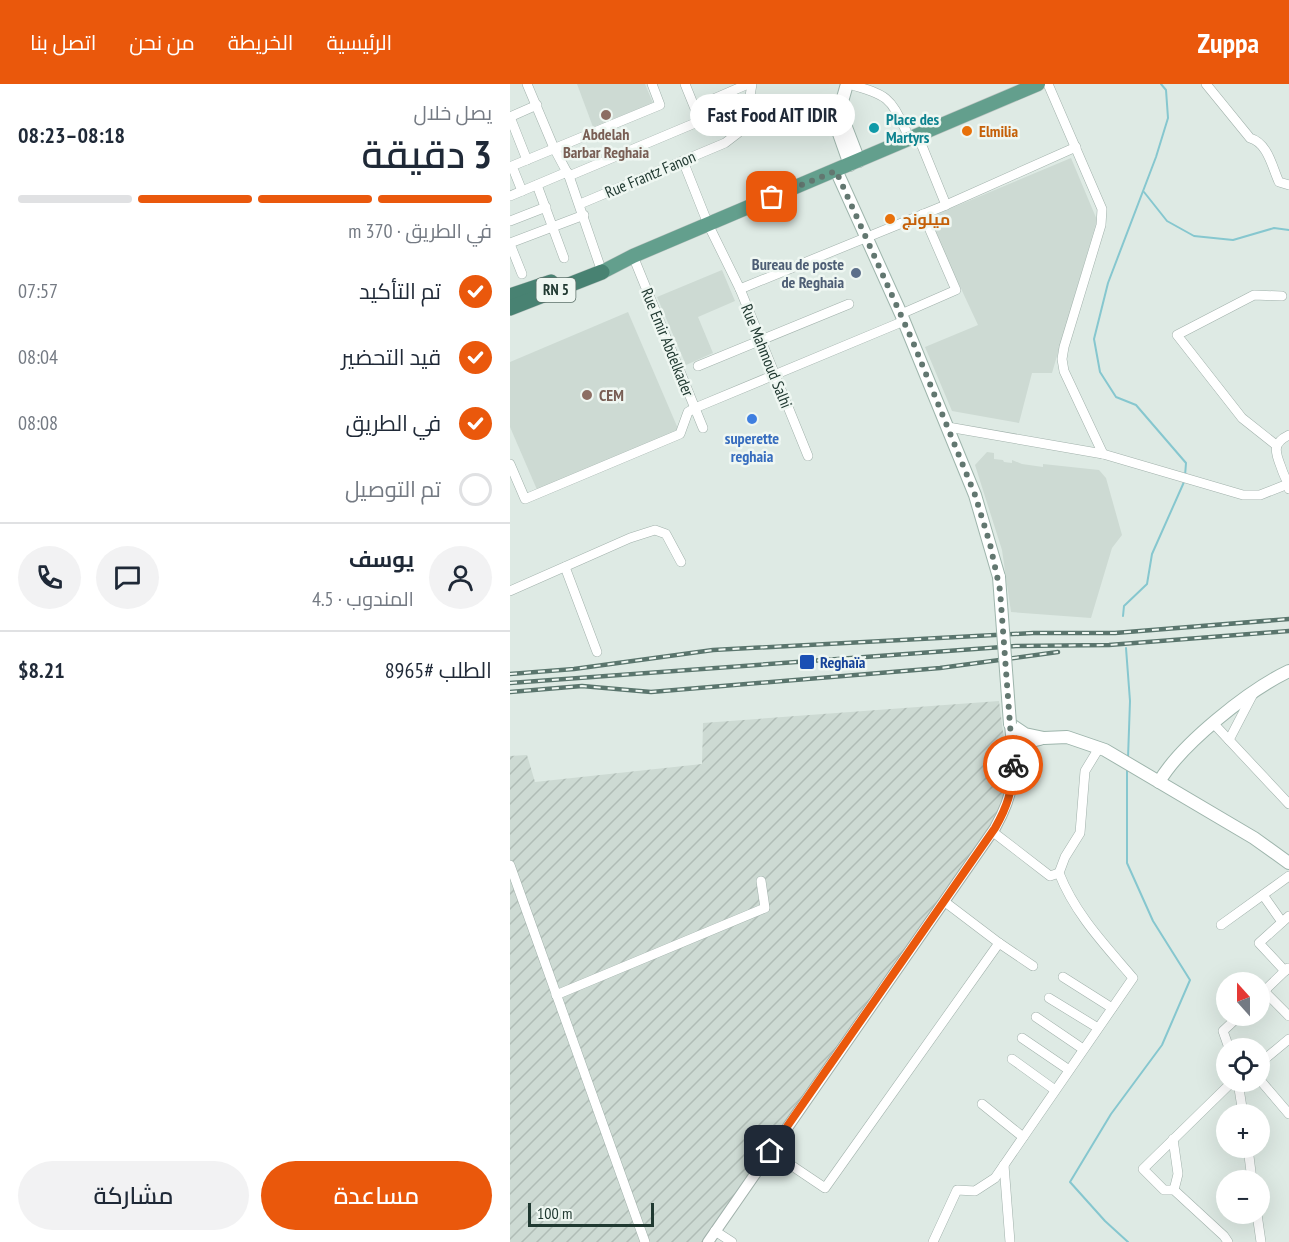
<!DOCTYPE html>
<html lang="ar">
<head>
<meta charset="utf-8">
<style>
	body { margin:0; font-family:"PT Sans Narrow",Cairo,sans-serif; background:#f2f2f3; color:#1f2937; direction:rtl; height:100vh; display:flex; flex-direction:column; font-size:22px; white-space:nowrap }
	* { box-sizing:border-box; margin:0 }
	p { font-size:20px; color:#747a83 }
	.icon { flex:none; width:33px; height:33px; fill:none; stroke:currentColor; stroke-width:2; stroke-linecap:round; stroke-linejoin:round }
	.map { position:relative; flex:1; overflow:hidden; direction:ltr }
	.sheet { display:flex; flex-direction:column; background:#fff; width:510px }
	.sheet>* { flex:none }
	.needle { width:39px; rotate:339deg }
	.fabs { position:absolute; left:706px; top:888px; display:grid; gap:12px }
	.fabs a { display:grid; place-items:center; width:54px; height:54px; border-radius:50%; background:#fff; box-shadow:0 6px 24px #0002; font-size:30px }
	.scale { position:absolute; left:18px; bottom:15px; width:126px; box-sizing:border-box; padding-left:6px; border:3px solid #203931; border-top:0; font-size:16px; line-height:21px; white-space:nowrap; color:#203931; -webkit-text-stroke:4px #eff7f2; paint-order:stroke }
	.pin { position:absolute; display:grid; place-items:center; width:51px; height:51px; color:#fff; margin:-26px; border-radius:12px; box-shadow:0 3px 9px #0006 }
	.courier { position:absolute; display:grid; place-items:center; width:60px; height:60px; margin:-30px; border:4px solid #ea580c; border-radius:50%; background:#fff; color:#222; box-shadow:0 2px 8px #0007 }
	.bubble { position:absolute; height:42px; border-radius:21px; background:#fff; box-shadow:0 6px 24px #0002; font-size:20px; font-weight:600; line-height:42px; text-align:center; direction:rtl }
	.overview em { font-style:normal; font-weight:600 }
	.overview div { display:flex; flex-direction:column-reverse }
	.overview { display:flex; align-items:center; justify-content:space-between; height:102px; padding:0 18px }
	h1 { font-size:39px; font-weight:600; line-height:45px }
	.bar { display:grid; grid-template-columns:repeat(4,1fr); gap:9px 6px; align-content:center; height:72px; padding:0 18px }
	.bar i { height:8px; border-radius:4px; background:#e0e1e3 }
	.bar .current { background:#ea580c }
	.bar p { grid-column:span 4 }
	.line { display:flex; align-items:center; gap:15px; padding:0 18px; border-top:2px solid #e0e1e3 }
	.line div { flex:1 }
	.round { display:grid; place-items:center; flex:none; width:63px; height:63px; border-radius:32px; background:#f2f2f3 }
	ol { padding:0 18px; list-style:none }
	li { display:flex; align-items:center; gap:18px; height:66px }
	li p { margin-inline-start:auto }
	li .icon { padding:6px; border-radius:50%; background:#ea580c; color:#fff; stroke-width:4 }
	li:last-child { color:#747a83 }
	li i { width:33px; height:33px; border:3px solid #e0e1e3; border-radius:50% }
	.action { display:flex; gap:12px; margin-top:auto; padding:12px 18px }
	.action a { flex:1; height:69px; border-radius:36px; background:#ea580c; color:#fff; font-size:24px; font-weight:600; line-height:69px; text-align:center }
	.action a+a { background:#f2f2f3; color:#1f2937 }
	header { display:flex; align-items:center; gap:36px; box-sizing:border-box; height:84px; padding:0 30px; background:#ea580c; color:#fff }
	header strong { font-size:28px }
	nav { display:flex; gap:33px; margin-inline-start:auto; font-size:21px }
	main { display:flex; flex:1; min-height:0 }
	.map>svg:first-child { display:block }
</style>
</head>
<body>
<header>
<strong>Zuppa</strong>
<nav><a>الرئيسية</a><a>الخريطة</a><a>من نحن</a><a>اتصل بنا</a></nav>
</header>
<main>
<div class="map">
<svg width="779" height="1158" viewBox="0 0 779 1158">
	<defs>
		<pattern id="industrial-furrows" width="10" height="10" patternUnits="userSpaceOnUse" patternTransform="scale(1.5)"><rect width="10" height="10" fill="#cddad3"/><path d="M-1 1l2-2M0 10L10 0M9 11l2-2" fill="none" stroke="#b0bcb6"/></pattern>
	</defs>
	<rect width="100%" height="100%" fill="#deeae4"/>
	<!-- built -->
	<g fill="#cddad3">
		<polygon points="67,0 135,0 143,19 83,43"/>
		<polygon points="561,74 587,136 542,289 522,289 509,339 442,327 415,263 468,241 418,134"/>
		<polygon points="212,186 225,217 188,233 203,269 176,281 147,213"/>
		<polygon points="118,228 169,347 28,408 0,343 0,278"/>
		<polygon points="477,368 484,369 484,375 493,376 494,378 502,379 502,376 512,380 533,383 533,380 589,386 596,394 612,451 602,464 581,534 501,528 492,466 465,381"/>
	</g>
	<!-- industrial -->
	<polygon fill="url(#industrial-furrows)" points="489,617 498,686 494,710 484,739 193,1158 0,1158 0,672 17,671 25,698 192,680 193,639"/>
	<g fill="none" stroke-linecap="round" stroke-linejoin="round">
		<!-- stream -->
		<g stroke="#86c7cf" stroke-width="2">
			<polyline points="651,0 656,6 658,34 646,73 598,199 584,255 590,288 606,313 626,321 676,379 675,392"/>
			<polyline points="634,108 657,137 684,152 723,156 764,144 779,146"/>
			<polyline points="613,532 614,522 637,500 642,470 674,398"/>
			<polyline points="616,564 620,617 618,674"/>
			<polyline points="617,683 617,779 643,837 680,896 652,961 601,1030 560,1098 595,1137 618,1158"/>
		</g>
		<!-- minor casing -->
		<g stroke="#a1b1ab" stroke-width="10">
			<g id="minor">
				<polyline points="17,0 44,64 59,92 92,188"/>
				<path d="M338,0C383,12 380,15 400,55"/>
				<polyline points="538,0 592,125 591,141 554,263 552,275 554,287 593,370"/>
				<path d="M696,0L740,54C758,59 762,83 769,98L779,101"/>
				<polyline points="185,23 238,0"/>
				<polyline points="408,52 436,121"/>
				<polyline points="17,76 0,33 27,21"/>
				<polyline points="173,77 198,140 230,205 298,372"/>
				<polyline points="57,88 12,107 2,82 150,21 142,0"/>
				<polyline points="59,92 190,37 175,0"/>
				<polyline points="27,101 54,174"/>
				<polyline points="0,112 12,107"/>
				<polyline points="70,120 215,59 228,49 238,24 242,0"/>
				<polyline points="0,137 36,123"/>
				<polyline points="0,159 74,131"/>
				<polyline points="0,160 12,190"/>
				<polyline points="123,172 193,344"/>
				<polyline points="230,205 436,121 566,63"/>
				<polyline points="391,230 446,206 413,130"/>
				<polyline points="188,282 339,220"/>
				<polyline points="438,343 593,370 733,411 750,411 778,400 779,405"/>
				<path d="M779,351C762,359 765,368 771,383C773,389 776,396 779,400"/>
				<polyline points="766,361 732,334 667,251 744,211 772,212"/>
				<polyline points="0,380 15,415 170,350 178,328 185,324 394,237"/>
				<polyline points="55,483 87,568"/>
				<polyline points="0,507 120,454 145,446 156,450 171,478"/>
				<polyline points="704,640 779,720"/>
				<polyline points="719,656 743,610"/>
				<polyline points="483,748 540,792 549,789"/>
				<polyline points="0,781 135,1158"/>
				<polyline points="753,811 772,838"/>
				<polyline points="435,818 489,859 523,882"/>
				<polyline points="711,841 779,792"/>
				<polyline points="775,887 749,859 779,832"/>
				<polyline points="553,893 602,924"/>
				<polyline points="754,907 779,932"/>
				<polyline points="46,911 255,824 251,797"/>
				<polyline points="750,911 778,884"/>
				<polyline points="539,914 588,944"/>
				<polyline points="526,933 573,965"/>
				<polyline points="512,954 559,986"/>
				<polyline points="719,964 713,947 729,932"/>
				<polyline points="502,975 545,1006"/>
				<polyline points="750,979 779,955"/>
				<polyline points="750,996 779,1030"/>
				<polyline points="728,998 733,1030"/>
				<polyline points="472,1020 513,1053"/>
				<polyline points="663,1055 668,1090 664,1106"/>
				<polyline points="738,1064 742,1096"/>
				<polyline points="260,1067 315,1104 489,859"/>
				<polyline points="494,1081 500,1158"/>
				<polyline points="747,1130 751,1158"/>
				<polyline points="205,1147 222,1158"/>
				<path d="M423,1158L447,1106L465,1107L485,1094L623,894C595,861 565,830 549,789L555,773L570,749L575,687L589,664"/>
				<polyline points="718,1158 714,1152 664,1106 654,1106 633,1085 722,998"/>
			</g>
		</g>
		<!-- tertiary casing -->
		<g stroke="#a1b1ab" stroke-width="12">
			<path id="tertiary" d="M198,1158L485,744C508,703 504,685 500,640"/>
		</g>
		<!-- secondary casing -->
		<g stroke="#9eb5ac" stroke-width="14">
			<g id="secondary">
				<polyline points="337,0 331,21 334,38 349,77"/>
				<polyline points="326,28 327,44 340,81"/>
				<polyline points="326,86 391,230 465,411 489,493"/>
				<polyline points="500,640 515,650 534,654 557,653 595,666 744,754 779,779"/>
				<path d="M503,676C509,663 516,658 530,655"/>
				<path d="M649,698C671,660 739,606 779,587"/>
			</g>
		</g>
		<!-- primary casing -->
		<g stroke="#bcc4c1" stroke-width="15">
			<polyline id="primary" points="92,188 123,172 528,0"/>
		</g>
		<!-- trunk casing -->
		<g stroke="#bcc4c1" stroke-width="16">
			<g id="trunk">
				<polyline points="0,212 41,198"/>
				<polyline points="0,224 92,188"/>
			</g>
		</g>
		<!-- minor -->
		<use href="#minor" stroke="#fff" stroke-width="9"/>
		<!-- tertiary -->
		<use href="#tertiary" stroke="#fff" stroke-width="10"/>
		<!-- secondary -->
		<use href="#secondary" stroke="#fff" stroke-width="12"/>
		<!-- primary -->
		<use href="#primary" stroke="#639f8d" stroke-width="14"/>
		<!-- trunk -->
		<use href="#trunk" stroke="#488272" stroke-width="15"/>
		<!-- rail casing -->
		<g stroke="#5a756d" stroke-width="4.5">
			<g id="rail">
				<polyline points="0,590 64,585 203,566 523,549 605,549 779,535"/>
				<polyline points="0,599 506,562 599,561 779,547"/>
				<polyline points="0,608 72,602 141,608 430,584 548,568"/>
			</g>
		</g>
		<!-- rail -->
		<use href="#rail" stroke="#eff7f2" stroke-width="2" stroke-dasharray="7" stroke-linecap="butt"/>
		<!-- secondary-bridge casing -->
		<g stroke="#9eb5ac" stroke-width="14" stroke-linecap="butt">
			<polyline id="secondary-bridge" points="489,493 500,640"/>
		</g>
		<!-- secondary-bridge -->
		<use href="#secondary-bridge" stroke="#fff" stroke-width="12"/>
	</g>
	<g fill="none" stroke-linecap="round" stroke-linejoin="round">
		<!-- done -->
		<polyline stroke="#627770" stroke-width="6" stroke-dasharray="0 10.8" points="262,113 326,87 403,258 465,411 480,460 490,506 503,681"/>
		<!-- route -->
		<path stroke="#ea580c" stroke-width="8" d="M260,1067L485,744C497,723 503,706 503,681"/>
	</g>
	<!-- markers -->
	<g fill="#8d6e63" stroke="#eff7f2" stroke-width="2">
		<circle cx="96" cy="31" r="6"/>
		<circle cx="77" cy="311" r="6"/>
	</g>
	<circle fill="#0f9aa8" stroke="#eff7f2" stroke-width="2" cx="364" cy="44" r="6"/>
	<g fill="#e8710a" stroke="#eff7f2" stroke-width="2">
		<circle cx="457" cy="47" r="6"/>
		<circle cx="380" cy="135" r="6"/>
	</g>
	<circle fill="#5c6f8a" stroke="#eff7f2" stroke-width="2" cx="346" cy="189" r="6"/>
	<circle fill="#3f7fe0" stroke="#eff7f2" stroke-width="2" cx="242" cy="335" r="6"/>
	<rect fill="#1a4fb4" stroke="#eff7f2" stroke-width="2" x="289" y="570" width="16" height="16" rx="3"/>
	<g text-anchor="middle" stroke-width="5" stroke-linejoin="round" paint-order="stroke">
		<!-- shield labels -->
		<rect fill="#eff7f2" stroke="#5e726b" stroke-width="1.5" x="26.5" y="194" width="39" height="24" rx="4.5"/>
		<g font-size="15" font-weight="bold" fill="#203931">
			<text x="46" y="211">RN 5</text>
		</g>
		<!-- culture labels -->
		<g font-size="16" font-weight="bold" fill="#0d838f" stroke="#eff7f2" text-anchor="start">
			<text x="376" y="41">Place des<tspan x="376" dy="18">Martyrs</tspan></text>
		</g>
		<!-- food labels -->
		<g font-size="16" font-weight="bold" fill="#c56008" stroke="#eff7f2" text-anchor="start">
			<text x="469" y="53">Elmilia</text>
			<text x="392" y="141">ميلونج</text>
		</g>
		<!-- education labels -->
		<g font-size="16" font-weight="bold" fill="#785e54" stroke="#eff7f2">
			<text x="96" y="56">Abdelah<tspan x="96" dy="18">Barbar Reghaia</tspan></text>
			<text x="89" y="317" text-anchor="start">CEM</text>
		</g>
		<!-- street labels -->
		<g font-size="16" fill="#203931" stroke="#eff7f2">
			<text transform="translate(140 90) rotate(-23)" y="6">Rue Frantz Fanon</text>
			<text transform="translate(158 258) rotate(68)" y="6">Rue Emir Abdelkader</text>
			<text transform="translate(257 272) rotate(68)" y="6">Rue Mahmoud Salhi</text>
		</g>
		<!-- service labels -->
		<g font-size="16" font-weight="bold" fill="#4e5e75" stroke="#eff7f2" text-anchor="end">
			<text x="334" y="186">Bureau de poste<tspan x="334" dy="18">de Reghaia</tspan></text>
		</g>
		<!-- shop labels -->
		<g font-size="16" font-weight="bold" fill="#366cbe" stroke="#eff7f2">
			<text x="242" y="360">superette<tspan x="242" dy="18">reghaia</tspan></text>
		</g>
		<!-- transit labels -->
		<g font-size="16" font-weight="bold" fill="#164399" stroke="#eff7f2" text-anchor="start">
			<text x="310" y="584">Reghaïa</text>
		</g>
	</g>
</svg>
<div class="fabs">
<a><svg class="needle" viewBox="-14 -14 28 28"><path d="M0-13l5 13h-10z" fill="#e53935"/><path d="M0 13l5-13h-10z" fill="#747a83"/></svg></a>
<a><svg class="icon" aria-label="locate" viewBox="0 0 24 24"><circle cx="12" cy="12" r="6"/><path d="M12 2v4M12 18v4M2 12h4M18 12h4"/></svg></a>
<a>+</a>
<a>−</a>
</div>
<div class="scale">100 m</div>
<div class="pin" style="left:262px;top:113px;background:#ea580c"><svg class="icon" aria-label="bag" viewBox="0 0 24 24"><path d="M5 8h14l-1 12H6zM9 8a3 3 0 0 1 6 0"/></svg></div>
<div class="pin" style="left:260px;top:1067px;background:#1f2937"><svg class="icon" aria-label="home" viewBox="0 0 24 24"><path d="M3 11l9-7 9 7M6 9v11h12V9"/></svg></div>
<div class="courier" style="left:503px;top:681px"><svg class="icon" aria-label="bike" viewBox="0 0 24 24"><circle cx="6" cy="16" r="4"/><circle cx="18" cy="16" r="4"/><path d="M6 16l4-8h5l3 8M10 8l3 8H6M13 5h3"/></svg></div>
<div class="bubble" style="left:180px;top:10px;width:165px">Fast Food AIT IDIR</div>
</div>
<section class="sheet">
<div class="overview"><div><h1>3 دقيقة</h1><p>يصل خلال</p></div><em>08:18–08:23</em></div>
<div class="bar"><i class="current"></i><i class="current"></i><i class="current"></i><i></i><p>في الطريق · 370 m</p></div>
<ol>
<li><svg class="icon" aria-label="check" viewBox="0 0 24 24"><path d="M5 12l5 5 9-10"/></svg>تم التأكيد<p>07:57</p></li>
<li><svg class="icon" aria-label="check" viewBox="0 0 24 24"><path d="M5 12l5 5 9-10"/></svg>قيد التحضير<p>08:04</p></li>
<li><svg class="icon" aria-label="check" viewBox="0 0 24 24"><path d="M5 12l5 5 9-10"/></svg>في الطريق<p>08:08</p></li>
<li><i></i>تم التوصيل</li>
</ol>
<div class="line" style="height:108px"><a class="round"><svg class="icon" aria-label="person" viewBox="0 0 24 24"><circle cx="12" cy="8" r="4"/><path d="M4 21q1-7 8-7t8 7"/></svg></a><div><b>يوسف</b><p>المندوب · 4.5</p></div><a class="round"><svg class="icon" aria-label="chat" viewBox="0 0 24 24"><path d="M4 5h16v11H9l-5 4z"/></svg></a><a class="round"><svg class="icon" aria-label="phone" viewBox="0 0 24 24"><path d="M5 4h4l2 5-3 2q2 4 5 5l2-3 5 2v4C11 20 4 13 5 4z"/></svg></a></div>
<div class="line" style="height:78px"><div>الطلب #8965</div><b>$8.21</b></div>
<div class="action"><a>مساعدة</a><a>مشاركة</a></div>
</section>
</main>
</body>
</html>
